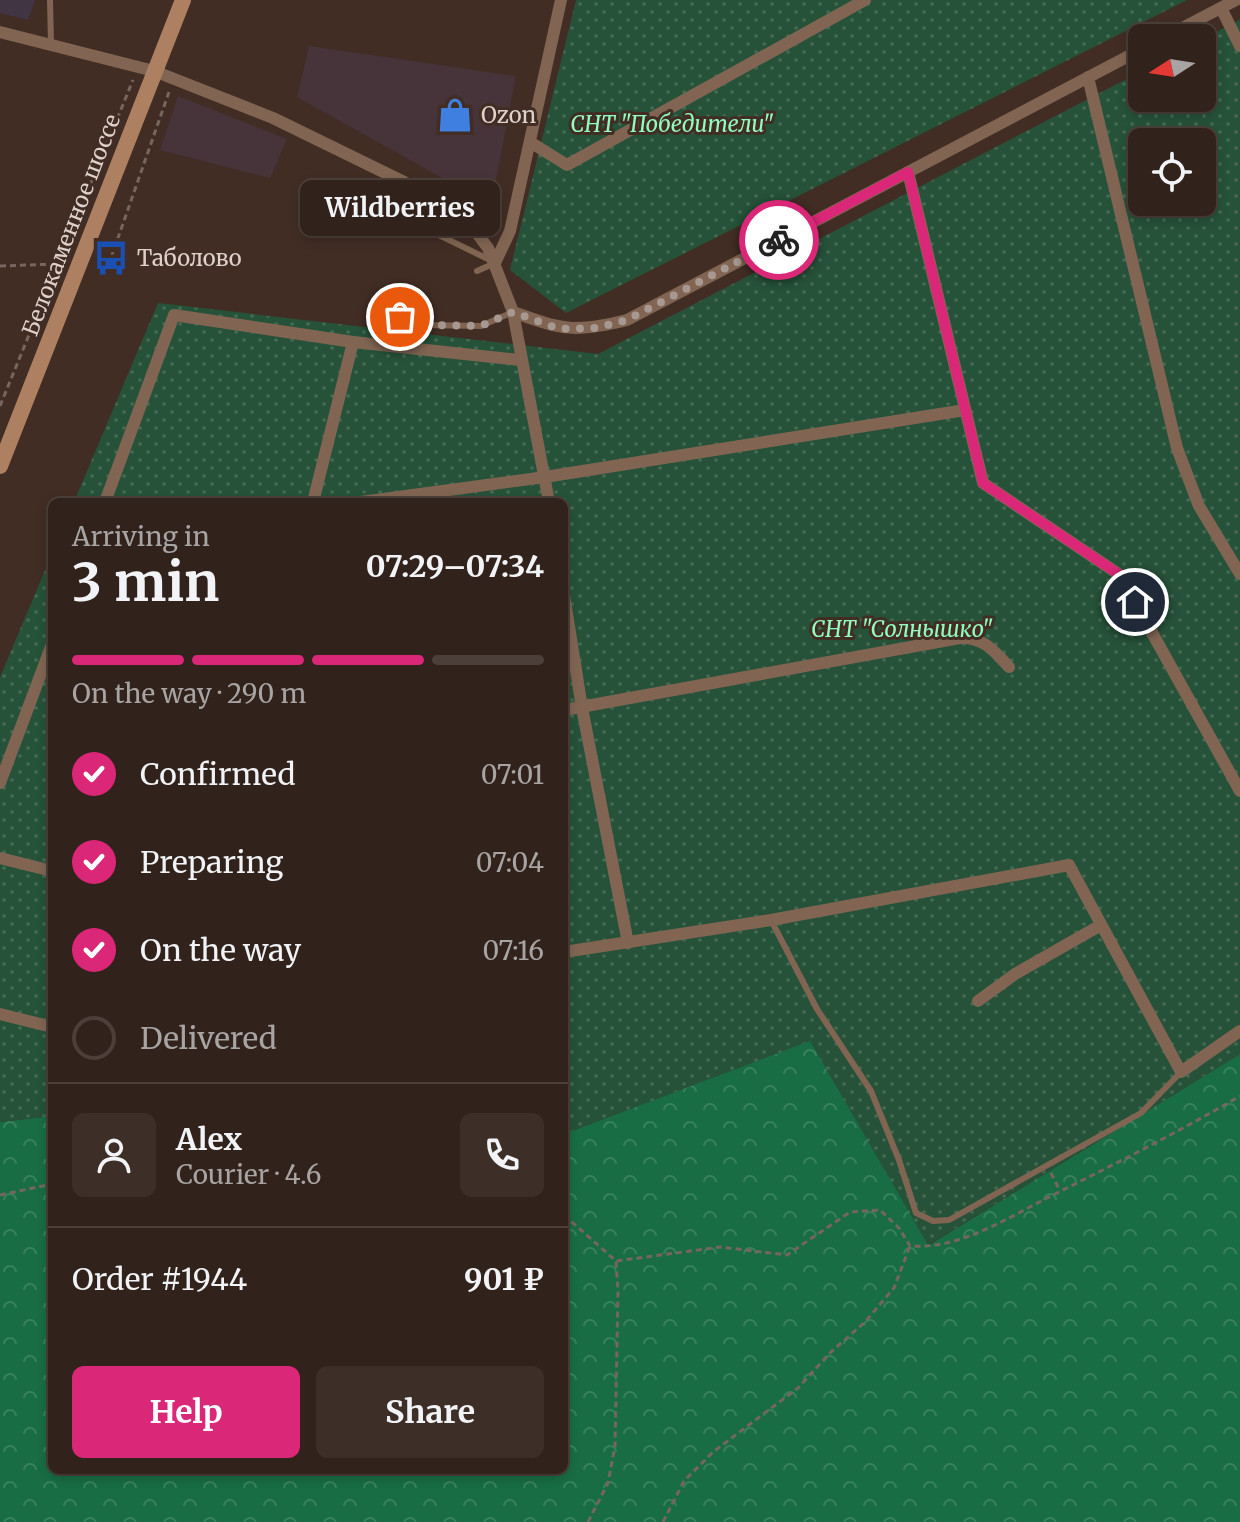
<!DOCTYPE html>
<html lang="en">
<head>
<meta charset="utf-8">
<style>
	body { margin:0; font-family:Merriweather,serif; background:#3d2f28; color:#f1f3f6; height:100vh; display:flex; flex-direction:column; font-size:30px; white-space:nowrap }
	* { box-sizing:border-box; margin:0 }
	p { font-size:26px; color:#a8a4a3 }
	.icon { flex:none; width:44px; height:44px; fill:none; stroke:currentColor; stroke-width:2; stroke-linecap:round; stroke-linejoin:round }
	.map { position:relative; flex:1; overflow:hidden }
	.sheet { position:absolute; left:48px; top:498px; width:520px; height:976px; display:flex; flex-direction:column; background:#31221b; border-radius:12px; box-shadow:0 4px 12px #0003,0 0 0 2px #4c3f3a }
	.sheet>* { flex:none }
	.needle { width:52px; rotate:258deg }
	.buttons { position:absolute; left:1128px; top:24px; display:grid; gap:16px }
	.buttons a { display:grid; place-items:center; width:88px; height:88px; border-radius:12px; background:#31221b; box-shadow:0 4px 12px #0003,0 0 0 2px #4c3f3a; font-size:40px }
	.pin { position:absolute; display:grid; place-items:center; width:68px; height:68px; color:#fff; margin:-34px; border:4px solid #fff; border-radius:50%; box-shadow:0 2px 8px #0007 }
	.courier { position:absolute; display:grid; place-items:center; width:80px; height:80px; margin:-40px; border:6px solid #db2777; border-radius:50%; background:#fff; color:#222; box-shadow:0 2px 10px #0007 }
	.bubble { position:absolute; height:56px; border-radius:12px; background:#31221b; box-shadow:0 4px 12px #0003,0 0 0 2px #4c3f3a; font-size:26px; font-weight:700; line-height:56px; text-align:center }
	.summary em { font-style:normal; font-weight:700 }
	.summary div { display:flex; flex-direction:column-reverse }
	.summary { display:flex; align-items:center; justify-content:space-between; height:136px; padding:0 24px }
	h1 { font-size:52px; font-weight:700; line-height:60px }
	.bar { display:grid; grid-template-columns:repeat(4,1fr); gap:12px 8px; align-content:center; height:96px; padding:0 24px }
	.bar i { height:10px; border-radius:6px; background:#4c3f3a }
	.bar .active { background:#db2777 }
	.bar p { grid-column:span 4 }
	.line { display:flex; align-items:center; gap:20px; padding:0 24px; border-top:2px solid #4c3f3a }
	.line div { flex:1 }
	.round { display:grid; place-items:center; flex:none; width:84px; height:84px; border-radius:12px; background:#3d2f28 }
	ol { padding:0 24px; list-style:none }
	li { display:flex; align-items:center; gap:24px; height:88px }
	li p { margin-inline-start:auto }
	li .icon { padding:8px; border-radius:50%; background:#db2777; color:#fff; stroke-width:4 }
	li:last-child { color:#a8a4a3 }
	li i { width:44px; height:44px; border:4px solid #4c3f3a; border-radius:50% }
	.action { display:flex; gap:16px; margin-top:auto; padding:16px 24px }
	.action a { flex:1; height:92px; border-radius:12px; background:#db2777; color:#fff; font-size:32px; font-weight:700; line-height:92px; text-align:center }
	.action a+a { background:#3d2f28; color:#f1f3f6 }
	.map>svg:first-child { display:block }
</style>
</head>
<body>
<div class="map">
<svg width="1240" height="1522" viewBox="0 0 1240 1522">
	<defs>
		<pattern id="forest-crowns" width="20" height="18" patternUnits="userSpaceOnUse" patternTransform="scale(2)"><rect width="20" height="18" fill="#186d44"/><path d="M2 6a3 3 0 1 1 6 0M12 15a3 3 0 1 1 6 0" fill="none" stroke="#39815e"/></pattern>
		<pattern id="garden-dots" width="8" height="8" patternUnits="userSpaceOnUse" patternTransform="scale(2)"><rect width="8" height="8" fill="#265239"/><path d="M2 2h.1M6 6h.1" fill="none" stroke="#456a54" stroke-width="1.8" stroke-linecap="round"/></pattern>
	</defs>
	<rect width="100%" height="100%" fill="#412d24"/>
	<!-- commercial -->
	<g fill="#47343a">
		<polygon points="309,46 516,76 491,205 297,97"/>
		<polygon points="178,96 287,139 270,178 160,150"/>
	</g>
	<!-- industrial -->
	<polygon fill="#423543" points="0,0 35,0 28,20 0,13"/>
	<!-- forest -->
	<polygon fill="url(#forest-crowns)" points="810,1040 929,1245 1240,1054 1240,1522 0,1522 0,1122 52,1116 52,1470 564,1470 564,1134"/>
	<!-- garden -->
	<g fill="url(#garden-dots)" fill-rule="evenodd">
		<polygon points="576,0 1187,0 566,313 510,270"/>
		<path d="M1240,20V1054L928,1245L810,1041L564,1134V502H74L158,303L598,354L1142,71V98H1202V39ZM1142,142H1202V202H1142Z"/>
		<polygon points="52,554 52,1116 0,1122 0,677"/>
	</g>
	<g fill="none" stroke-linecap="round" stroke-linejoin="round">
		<!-- path -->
		<g stroke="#77665e" stroke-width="3" stroke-dasharray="6 4" stroke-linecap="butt">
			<polyline points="111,258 169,92"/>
			<polyline points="0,266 58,264"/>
			<polyline points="0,406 133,80"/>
			<polyline points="1051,1173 1060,1191"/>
			<polyline points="0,1195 52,1184"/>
			<path d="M564,1215L616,1261L720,1247L787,1255L850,1212L880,1210L899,1228L910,1246C961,1250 1012,1215 1057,1193C1119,1162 1180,1131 1240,1096"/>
			<polyline points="588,1522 608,1483 615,1446 618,1291 616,1261"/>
			<polyline points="663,1522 684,1481 713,1452 798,1388 830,1353 865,1322 894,1288 910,1246"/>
		</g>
		<!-- lane -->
		<g stroke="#816552" stroke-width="6">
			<polyline points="50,0 51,44"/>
			<polyline points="402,217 492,261"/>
			<polyline points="477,271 495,263"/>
			<polyline points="400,317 425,325 481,326 513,312"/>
			<polyline points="771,920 817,1009 871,1091 899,1160 916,1213 933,1221 949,1220 1141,1113 1181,1072"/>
		</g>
		<!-- street -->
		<g stroke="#816552" stroke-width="12">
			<polyline points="1221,8 1240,46"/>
			<path d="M0,32L154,71L273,118L404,182L473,228L488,248L513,312C563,330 575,333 627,320L1142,49"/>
			<polyline points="1163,38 1236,0"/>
			<polyline points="1088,77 1177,448 1199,506 1240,574"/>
			<polyline points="530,142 567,165 865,0"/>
			<polyline points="908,172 983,483 1120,575 1240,791"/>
			<polyline points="495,263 510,231 561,0"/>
			<polyline points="513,312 549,502"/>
			<polyline points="105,502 174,315 353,342 520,360"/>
			<polyline points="313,502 353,342"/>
			<polyline points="361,502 545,477 965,410"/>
			<polyline points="564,595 582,708 628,943"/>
			<path d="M564,710L960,638C984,637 994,651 1009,667"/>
			<polyline points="0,783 52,644"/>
			<polyline points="0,858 52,871"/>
			<polyline points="564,952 771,920 1069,865 1181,1072 1240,1031"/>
			<polyline points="978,1001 1015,974 1101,925"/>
			<polyline points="0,1014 52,1027"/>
		</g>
		<!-- secondary -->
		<polyline stroke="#ad8062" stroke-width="16" points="0,466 183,0"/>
	</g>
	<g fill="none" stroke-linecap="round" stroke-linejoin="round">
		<!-- done -->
		<polyline stroke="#a79891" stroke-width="8" stroke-dasharray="0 14.4" points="400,317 425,325 481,326 513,312 559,329 595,328 627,320 779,240"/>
		<!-- route -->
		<polyline stroke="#db2777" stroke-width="10" points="779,240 908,172 983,483 1120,575 1135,602"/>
	</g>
	<!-- icons -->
	<defs>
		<g id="shop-bare" transform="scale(2.76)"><path d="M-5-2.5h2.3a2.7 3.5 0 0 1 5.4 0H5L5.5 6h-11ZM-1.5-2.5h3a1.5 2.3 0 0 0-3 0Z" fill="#3f7fe0" stroke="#412d24" stroke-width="2.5" paint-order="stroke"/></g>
		<g id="bus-bare" transform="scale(2.76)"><path d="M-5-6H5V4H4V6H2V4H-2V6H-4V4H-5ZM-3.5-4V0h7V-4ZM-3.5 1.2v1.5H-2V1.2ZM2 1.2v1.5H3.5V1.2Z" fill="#1a4fb4" stroke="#412d24" stroke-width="2.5" paint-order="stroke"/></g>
	</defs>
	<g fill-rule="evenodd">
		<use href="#shop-bare" x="455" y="115"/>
		<use href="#bus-bare" x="111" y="258"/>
	</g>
	<g text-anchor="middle" stroke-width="6" stroke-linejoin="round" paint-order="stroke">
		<!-- poi labels -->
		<g font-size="22" fill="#ded1cb" stroke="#412d24" text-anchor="start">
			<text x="481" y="123">Ozon</text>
			<text x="137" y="266">Таболово</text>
		</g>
		<!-- park labels -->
		<g font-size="22" font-style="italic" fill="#91fcbe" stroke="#412d24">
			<text x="672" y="132">СНТ "Победители"</text>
			<text x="902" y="637">СНТ "Солнышко"</text>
		</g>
		<!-- street labels -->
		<g font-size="22" fill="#ded1cb" stroke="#412d24">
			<text transform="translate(71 225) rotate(-69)" y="8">Белокаменное шоссе</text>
		</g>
	</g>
</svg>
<div class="buttons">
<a><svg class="needle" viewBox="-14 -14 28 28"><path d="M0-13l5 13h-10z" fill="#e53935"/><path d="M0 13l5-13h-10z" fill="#a8a4a3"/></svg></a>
<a><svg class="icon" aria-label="locate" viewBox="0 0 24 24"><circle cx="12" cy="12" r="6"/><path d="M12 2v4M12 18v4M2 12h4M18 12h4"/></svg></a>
</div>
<div class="pin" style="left:400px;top:317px;background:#ea580c"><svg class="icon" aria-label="bag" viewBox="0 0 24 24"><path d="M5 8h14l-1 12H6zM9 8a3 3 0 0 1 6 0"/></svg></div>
<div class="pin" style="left:1135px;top:602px;background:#1f2937"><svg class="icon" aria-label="home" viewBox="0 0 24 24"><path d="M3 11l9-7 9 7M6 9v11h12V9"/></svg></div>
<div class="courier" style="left:779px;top:240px"><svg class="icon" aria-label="bike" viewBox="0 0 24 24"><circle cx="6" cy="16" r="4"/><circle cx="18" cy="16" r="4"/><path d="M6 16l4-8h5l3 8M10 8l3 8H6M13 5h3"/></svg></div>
<div class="bubble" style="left:300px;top:180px;width:200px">Wildberries</div>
<section class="sheet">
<div class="summary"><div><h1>3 min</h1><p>Arriving in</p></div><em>07:29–07:34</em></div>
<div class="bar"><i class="active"></i><i class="active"></i><i class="active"></i><i></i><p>On the way · 290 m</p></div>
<ol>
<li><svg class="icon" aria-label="check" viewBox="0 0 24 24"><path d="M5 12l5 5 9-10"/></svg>Confirmed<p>07:01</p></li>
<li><svg class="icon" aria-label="check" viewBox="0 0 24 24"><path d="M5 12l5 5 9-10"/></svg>Preparing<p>07:04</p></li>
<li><svg class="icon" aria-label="check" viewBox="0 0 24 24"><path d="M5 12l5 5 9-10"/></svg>On the way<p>07:16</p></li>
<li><i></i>Delivered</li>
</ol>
<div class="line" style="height:144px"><a class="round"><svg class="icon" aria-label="person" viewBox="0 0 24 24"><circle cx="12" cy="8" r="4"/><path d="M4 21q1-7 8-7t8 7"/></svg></a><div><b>Alex</b><p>Courier · 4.6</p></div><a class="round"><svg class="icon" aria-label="phone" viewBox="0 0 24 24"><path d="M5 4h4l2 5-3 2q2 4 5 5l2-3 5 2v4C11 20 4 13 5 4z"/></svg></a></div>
<div class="line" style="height:104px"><div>Order #1944</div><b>901 ₽</b></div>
<div class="action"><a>Help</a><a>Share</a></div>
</section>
</div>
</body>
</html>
